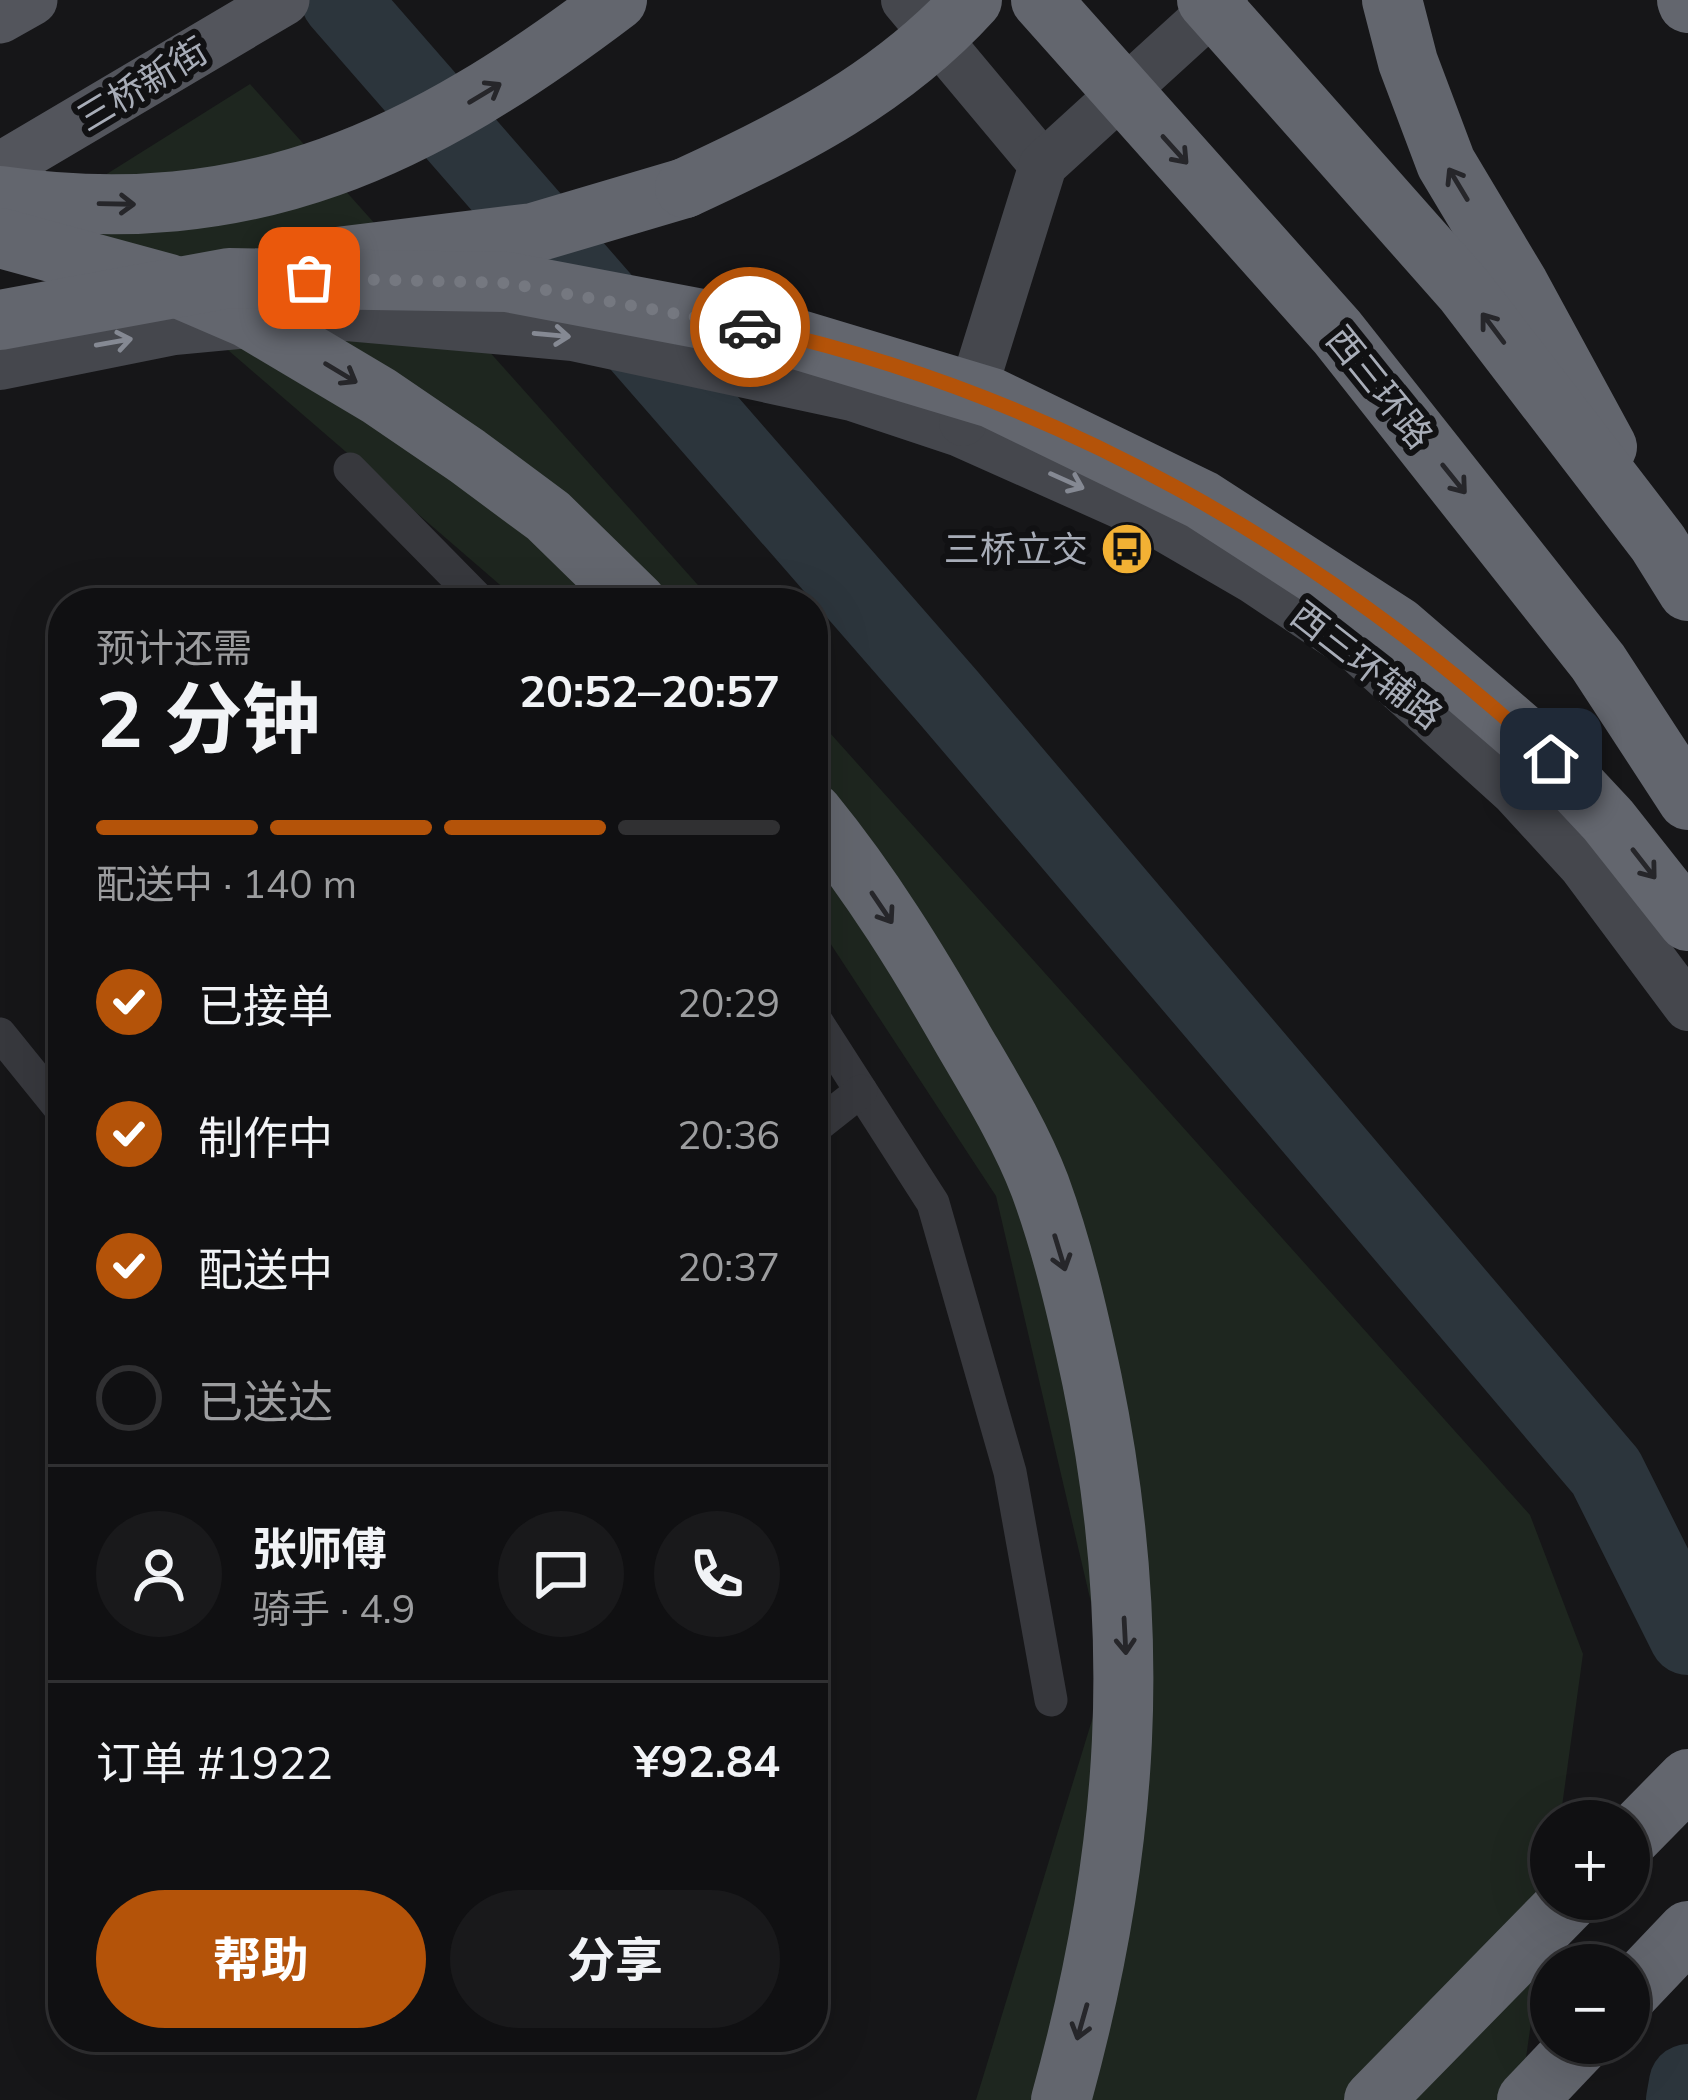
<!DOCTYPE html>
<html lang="zh">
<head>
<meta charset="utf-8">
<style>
	body { margin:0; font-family:Mulish,"Noto Sans SC",sans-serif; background:#19191b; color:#f1f3f6; height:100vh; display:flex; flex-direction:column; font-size:45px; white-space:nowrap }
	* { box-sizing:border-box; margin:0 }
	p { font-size:39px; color:#9c9d9f }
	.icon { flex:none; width:66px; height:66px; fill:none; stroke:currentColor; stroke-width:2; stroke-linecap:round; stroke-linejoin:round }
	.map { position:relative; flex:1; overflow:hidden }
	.details { position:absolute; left:48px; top:588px; width:780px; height:1464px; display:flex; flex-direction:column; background:#101012; border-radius:48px; box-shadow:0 12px 48px #0002,0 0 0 3px #303032 }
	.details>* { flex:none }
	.fabs { position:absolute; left:1530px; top:1800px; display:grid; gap:24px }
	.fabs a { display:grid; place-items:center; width:120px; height:120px; border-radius:50%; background:#101012; box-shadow:0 12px 48px #0002,0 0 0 3px #303032; font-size:60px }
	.pin { position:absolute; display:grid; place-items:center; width:102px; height:102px; color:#fff; margin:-51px; border-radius:24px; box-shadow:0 6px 18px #0006 }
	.courier { position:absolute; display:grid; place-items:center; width:120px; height:120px; margin:-60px; border:9px solid #b45309; border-radius:50%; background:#fff; color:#222; box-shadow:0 3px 15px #0007 }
	.headline em { font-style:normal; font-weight:700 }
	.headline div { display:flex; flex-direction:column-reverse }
	.headline { display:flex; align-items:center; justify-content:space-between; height:204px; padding:0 48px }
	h1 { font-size:78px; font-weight:700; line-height:90px }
	.bar { display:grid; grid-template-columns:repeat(4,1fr); gap:18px 12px; align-content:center; height:144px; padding:0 48px }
	.bar i { height:15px; border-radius:9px; background:#303032 }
	.bar .on { background:#b45309 }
	.bar p { grid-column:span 4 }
	.line { display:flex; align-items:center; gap:30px; padding:0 48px; border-top:3px solid #303032 }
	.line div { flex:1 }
	.round { display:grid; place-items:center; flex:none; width:126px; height:126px; border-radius:63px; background:#19191b }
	ol { padding:0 48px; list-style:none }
	li { display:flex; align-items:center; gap:36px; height:132px }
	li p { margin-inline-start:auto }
	li .icon { padding:12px; border-radius:50%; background:#b45309; color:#fff; stroke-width:4 }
	li:last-child { color:#9c9d9f }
	li i { width:66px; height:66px; border:6px solid #303032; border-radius:50% }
	.primary-button { display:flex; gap:24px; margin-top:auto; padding:24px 48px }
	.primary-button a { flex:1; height:138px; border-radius:72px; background:#b45309; color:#fff; font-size:48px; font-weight:700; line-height:138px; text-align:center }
	.primary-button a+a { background:#19191b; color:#f1f3f6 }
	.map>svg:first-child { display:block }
</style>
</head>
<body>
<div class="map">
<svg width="1688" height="2100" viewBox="0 0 1688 2100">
	<rect width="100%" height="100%" fill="#161618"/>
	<!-- green -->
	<g fill="#1e261f">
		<polygon points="250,84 714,603 521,603 59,204"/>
		<polygon points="813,714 1530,1515 1583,1654 1560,1821 1551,1821 1551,1882 1520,2100 976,2100 1107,1671 996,1196 813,917"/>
	</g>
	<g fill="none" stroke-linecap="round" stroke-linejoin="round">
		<!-- river -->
		<g stroke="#2c353c" stroke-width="78">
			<polyline points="340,0 948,697 1606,1472 1688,1636"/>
			<polyline points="1685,2100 1688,2083"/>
		</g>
		<!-- street -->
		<g stroke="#37383d" stroke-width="33">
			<polyline points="350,469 482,603"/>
			<polyline points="813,1016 933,1203 1010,1472 1051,1700"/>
			<polyline points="0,1034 63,1112"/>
			<polyline points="813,1129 861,1091"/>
		</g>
		<!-- secondary -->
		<g stroke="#45474d" stroke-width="48">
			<polyline points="905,0 1043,165"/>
			<polyline points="0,366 174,331 336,316 573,337 852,397 960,433 1137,512 1254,580 1357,649 1515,792 1582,865 1688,1007"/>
			<polyline points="963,422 1043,165 1224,0"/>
		</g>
		<!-- primary -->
		<g stroke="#53555c" stroke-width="51">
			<polyline points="0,18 32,0"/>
			<polyline points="0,168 284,0"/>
		</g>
		<!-- highway -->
		<g stroke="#63666e" stroke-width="60">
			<polyline points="1392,0 1408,62 1446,163 1519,285 1607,447"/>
			<polyline points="1687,0 1688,3"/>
			<path d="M0,196C251,232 422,148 617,0"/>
			<polyline points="305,261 533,233 685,188"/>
			<path d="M813,813C871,884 919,962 964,1041C991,1087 1021,1136 1040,1186C1063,1249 1078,1314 1092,1380C1144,1633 1130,1852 1061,2100"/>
			<polyline points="1629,1839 1688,1779"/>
			<polyline points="1629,1993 1688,1931"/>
			<polyline points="1374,2100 1571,1899"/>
			<polyline points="1527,2100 1581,2043"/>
		</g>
		<!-- highway-bridge -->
		<g stroke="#63666e" stroke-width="60">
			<polyline points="1041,0 1337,332 1598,662 1688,800"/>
			<polyline points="1207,0 1464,290 1658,543 1688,591"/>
			<path d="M685,188C792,139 892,88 972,0"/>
			<polyline points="0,238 169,284 248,318 379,396 467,456 548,516 637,603"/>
			<polyline points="0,320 229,278 507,282 776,333 992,398 1202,500 1398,627 1551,759 1608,820 1688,921"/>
		</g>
	</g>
	<!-- one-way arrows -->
	<defs><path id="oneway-shaft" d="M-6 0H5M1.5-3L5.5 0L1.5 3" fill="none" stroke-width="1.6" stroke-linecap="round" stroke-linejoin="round" transform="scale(3)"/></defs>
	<g stroke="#26262a">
		<use href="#oneway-shaft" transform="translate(485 93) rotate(-31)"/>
		<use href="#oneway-shaft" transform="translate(1175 150) rotate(48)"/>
		<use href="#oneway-shaft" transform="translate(1458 184) rotate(-121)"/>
		<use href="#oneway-shaft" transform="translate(117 204) rotate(1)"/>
		<use href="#oneway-shaft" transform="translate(1493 328) rotate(-127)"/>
		<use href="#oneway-shaft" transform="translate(341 373) rotate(31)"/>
		<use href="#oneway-shaft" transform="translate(1454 479) rotate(51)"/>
		<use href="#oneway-shaft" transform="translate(1644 864) rotate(52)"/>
		<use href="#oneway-shaft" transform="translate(882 908) rotate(56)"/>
		<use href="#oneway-shaft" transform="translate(1060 1253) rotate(73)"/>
		<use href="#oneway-shaft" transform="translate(1125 1636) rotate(87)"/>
		<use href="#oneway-shaft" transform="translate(1082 2022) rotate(106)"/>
	</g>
	<g stroke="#858993">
		<use href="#oneway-shaft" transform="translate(552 335) rotate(5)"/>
		<use href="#oneway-shaft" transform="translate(114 342) rotate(-10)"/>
		<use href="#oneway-shaft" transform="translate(1067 481) rotate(24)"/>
	</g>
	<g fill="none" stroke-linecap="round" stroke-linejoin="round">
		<!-- done -->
		<polyline stroke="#757880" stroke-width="12" stroke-dasharray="0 21.6" points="309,278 507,283 750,327"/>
		<!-- route -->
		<path stroke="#b45309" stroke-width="15" d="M750,327C1052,392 1326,551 1551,759"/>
	</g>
	<!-- icons -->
	<defs>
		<g id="bus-disc" transform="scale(2.7)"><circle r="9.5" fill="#f2b134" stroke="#111113"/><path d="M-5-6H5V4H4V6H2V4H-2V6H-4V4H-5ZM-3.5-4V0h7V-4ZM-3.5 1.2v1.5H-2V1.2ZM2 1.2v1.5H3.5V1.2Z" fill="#111"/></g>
	</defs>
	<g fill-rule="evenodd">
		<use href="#bus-disc" x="1127" y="549"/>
	</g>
	<g text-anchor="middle" stroke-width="12" stroke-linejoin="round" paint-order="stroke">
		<!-- street labels -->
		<g font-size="36" fill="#a8adb8" stroke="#111113">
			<text transform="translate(142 84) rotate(-31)" y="13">三桥新街</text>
			<text transform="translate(1380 387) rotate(51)" y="13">西三环路</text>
			<text transform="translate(1367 665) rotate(38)" y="13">西三环辅路</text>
		</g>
		<!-- poi labels -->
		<g font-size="36" fill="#a8adb8" stroke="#111113" text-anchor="end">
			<text x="1088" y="562">三桥立交</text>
		</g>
	</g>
</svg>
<div class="fabs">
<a>+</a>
<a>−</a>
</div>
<div class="pin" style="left:309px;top:278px;background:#ea580c"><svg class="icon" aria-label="bag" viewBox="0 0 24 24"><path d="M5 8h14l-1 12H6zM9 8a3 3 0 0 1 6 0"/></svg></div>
<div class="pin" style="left:1551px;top:759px;background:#1f2937"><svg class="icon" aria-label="home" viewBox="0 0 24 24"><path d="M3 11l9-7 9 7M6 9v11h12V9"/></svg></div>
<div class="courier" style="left:750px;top:327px"><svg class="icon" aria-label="car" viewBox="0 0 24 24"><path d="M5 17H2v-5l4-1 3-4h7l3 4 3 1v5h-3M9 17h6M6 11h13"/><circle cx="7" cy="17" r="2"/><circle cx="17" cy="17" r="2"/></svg></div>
<section class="details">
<div class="headline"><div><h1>2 分钟</h1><p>预计还需</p></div><em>20:52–20:57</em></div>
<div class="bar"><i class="on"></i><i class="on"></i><i class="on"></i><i></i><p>配送中 · 140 m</p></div>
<ol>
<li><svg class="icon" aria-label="check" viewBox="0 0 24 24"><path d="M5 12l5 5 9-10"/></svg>已接单<p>20:29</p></li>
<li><svg class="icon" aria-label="check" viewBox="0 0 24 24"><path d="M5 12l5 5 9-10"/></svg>制作中<p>20:36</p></li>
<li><svg class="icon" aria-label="check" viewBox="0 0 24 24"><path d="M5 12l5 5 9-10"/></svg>配送中<p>20:37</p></li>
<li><i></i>已送达</li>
</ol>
<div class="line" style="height:216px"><a class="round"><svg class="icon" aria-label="person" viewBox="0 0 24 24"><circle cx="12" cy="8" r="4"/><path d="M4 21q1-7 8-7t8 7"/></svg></a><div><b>张师傅</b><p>骑手 · 4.9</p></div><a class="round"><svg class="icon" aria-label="chat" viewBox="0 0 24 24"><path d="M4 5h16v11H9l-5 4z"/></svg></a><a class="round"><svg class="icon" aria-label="phone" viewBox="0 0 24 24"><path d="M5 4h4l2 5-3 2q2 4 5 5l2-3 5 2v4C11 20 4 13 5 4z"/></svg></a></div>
<div class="line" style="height:156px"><div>订单 #1922</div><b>¥92.84</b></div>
<div class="primary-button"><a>帮助</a><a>分享</a></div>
</section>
</div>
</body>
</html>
